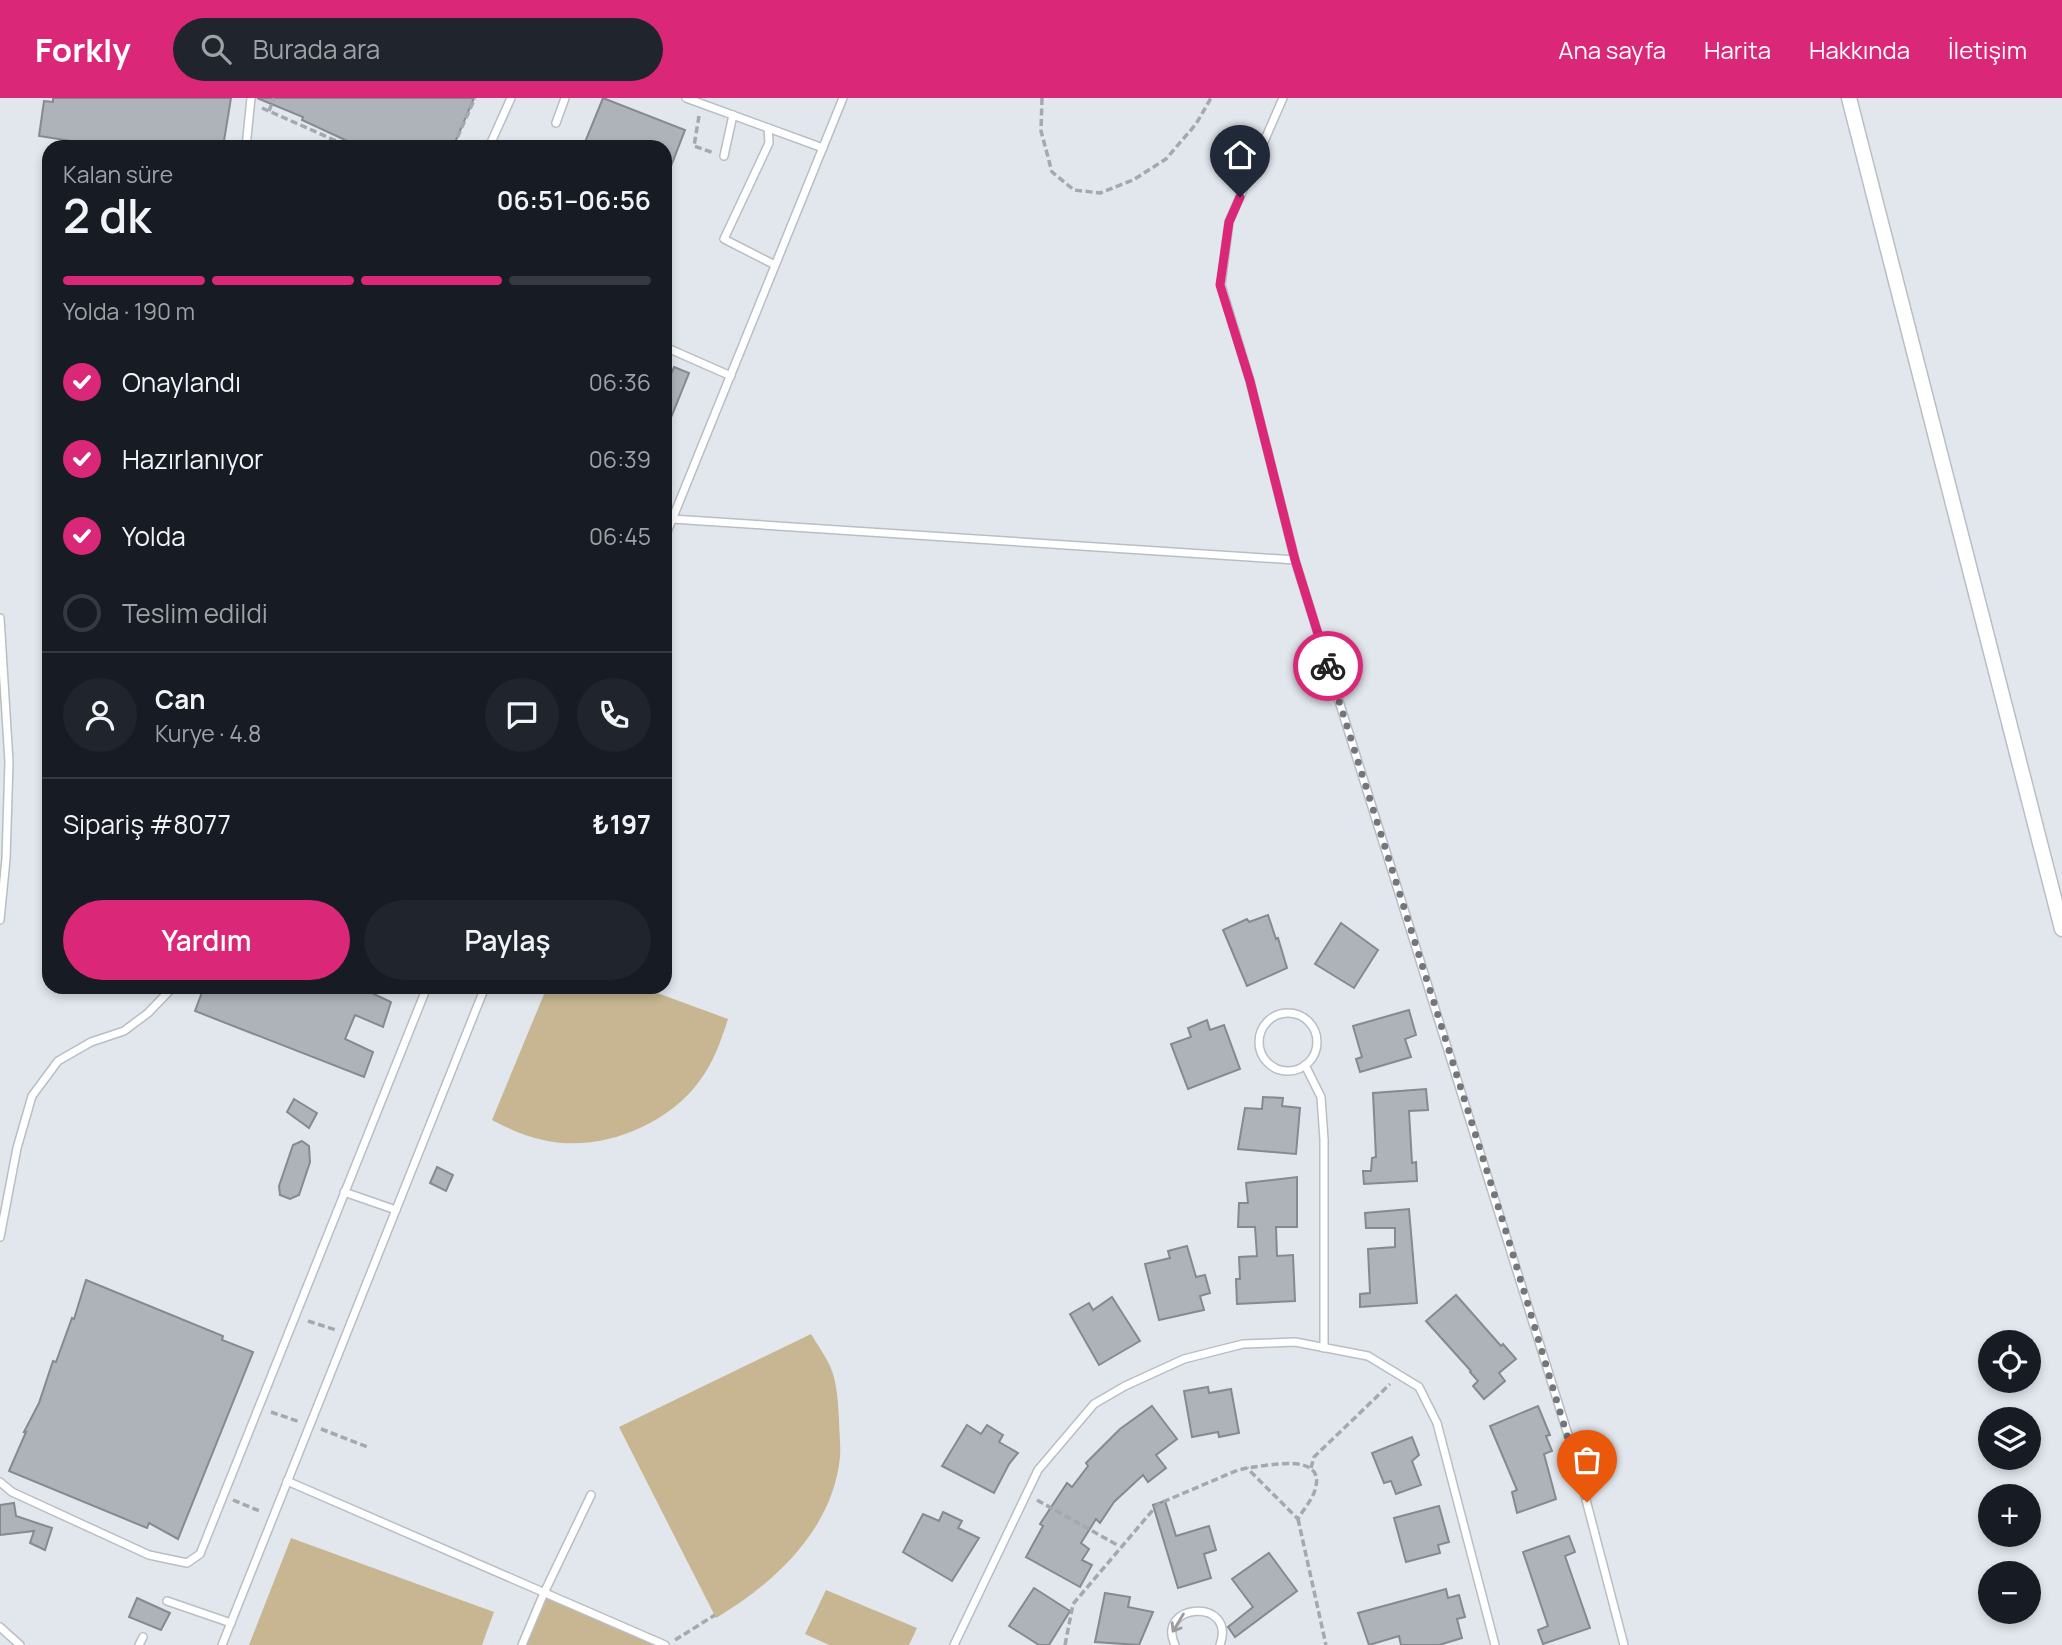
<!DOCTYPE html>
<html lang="tr">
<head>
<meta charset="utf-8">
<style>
	body { margin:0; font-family:Manrope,sans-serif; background:#20242c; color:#f1f3f6; height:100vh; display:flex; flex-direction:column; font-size:26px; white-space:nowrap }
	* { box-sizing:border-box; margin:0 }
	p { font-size:23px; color:#9ea1a6 }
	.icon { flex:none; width:38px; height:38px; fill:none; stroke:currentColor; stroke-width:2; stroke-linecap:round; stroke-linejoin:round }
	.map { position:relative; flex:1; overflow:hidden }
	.sheet { position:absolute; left:42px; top:42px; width:630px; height:854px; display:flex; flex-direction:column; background:#171b24; border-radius:21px; box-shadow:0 4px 10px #0003 }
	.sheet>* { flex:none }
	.fabs { position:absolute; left:1978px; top:1232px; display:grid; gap:14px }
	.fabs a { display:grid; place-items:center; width:63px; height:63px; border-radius:50%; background:#171b24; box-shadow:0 4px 10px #0003; font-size:35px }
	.pin { position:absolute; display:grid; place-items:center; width:60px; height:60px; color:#fff; margin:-72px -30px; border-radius:50% 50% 50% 0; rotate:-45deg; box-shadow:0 0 7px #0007 }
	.pin .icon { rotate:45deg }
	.courier { position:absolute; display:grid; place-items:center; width:70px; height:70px; margin:-35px; border:5px solid #db2777; border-radius:50%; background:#fff; color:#222; box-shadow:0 2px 9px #0007 }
	.head em { font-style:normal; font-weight:600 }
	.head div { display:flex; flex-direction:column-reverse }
	.head { display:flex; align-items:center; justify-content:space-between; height:119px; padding:0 21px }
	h1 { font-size:46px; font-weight:600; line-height:52px }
	.bar { display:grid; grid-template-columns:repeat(4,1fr); gap:10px 7px; align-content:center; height:84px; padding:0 21px }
	.bar i { height:9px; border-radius:5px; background:#363941 }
	.bar .current { background:#db2777 }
	.bar p { grid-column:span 4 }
	.line { display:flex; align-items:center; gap:18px; padding:0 21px; border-top:2px solid #363941 }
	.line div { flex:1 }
	.round { display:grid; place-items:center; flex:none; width:74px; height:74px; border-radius:37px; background:#20242c }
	ol { padding:0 21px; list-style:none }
	li { display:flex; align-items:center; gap:21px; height:77px }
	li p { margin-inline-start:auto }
	li .icon { padding:7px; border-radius:50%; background:#db2777; color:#fff; stroke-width:4 }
	li:last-child { color:#9ea1a6 }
	li i { width:38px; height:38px; border:4px solid #363941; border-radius:50% }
	.button { display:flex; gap:14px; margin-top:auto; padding:14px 21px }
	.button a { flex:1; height:80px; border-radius:42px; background:#db2777; color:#fff; font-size:28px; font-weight:600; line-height:80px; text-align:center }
	.button a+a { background:#20242c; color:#f1f3f6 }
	header { display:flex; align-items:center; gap:42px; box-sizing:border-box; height:98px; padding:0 35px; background:#db2777; color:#fff }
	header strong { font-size:33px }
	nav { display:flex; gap:38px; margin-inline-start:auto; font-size:24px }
	.search { width:490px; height:63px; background:#20242c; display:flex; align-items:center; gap:18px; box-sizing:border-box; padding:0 24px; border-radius:38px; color:#9ea1a6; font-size:26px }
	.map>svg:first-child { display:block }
</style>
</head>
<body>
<header>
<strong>Forkly</strong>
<div class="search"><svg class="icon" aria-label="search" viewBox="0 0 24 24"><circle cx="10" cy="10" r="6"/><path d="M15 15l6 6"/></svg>Burada ara</div>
<nav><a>Ana sayfa</a><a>Harita</a><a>Hakkında</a><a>İletişim</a></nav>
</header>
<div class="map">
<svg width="2062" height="1547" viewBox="0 0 2062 1547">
	<rect width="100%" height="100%" fill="#e2e7ed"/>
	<!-- green -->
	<g fill="#c7b691">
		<path d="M547,889H641L728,921C721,943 713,966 698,985C665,1029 597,1055 543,1042C525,1038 509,1031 492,1022Z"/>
		<path d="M811,1236C817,1246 825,1257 830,1268C837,1283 838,1304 839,1321C839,1333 841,1346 840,1359C833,1431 775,1485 716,1520L619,1329Z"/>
		<polygon points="291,1440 494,1514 482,1547 249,1547"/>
		<polygon points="826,1492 917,1530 909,1547 829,1547 805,1536"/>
		<polygon points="544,1495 665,1547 522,1547"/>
	</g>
	<!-- building -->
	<g fill="#aeb3b9" stroke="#858a90" stroke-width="2">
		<polygon points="53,0 231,0 223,49 109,49 39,38 44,3 53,4"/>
		<polygon points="257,0 474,0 453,49 360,49 302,22 303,19"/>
		<polygon points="603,0 685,32 666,81 665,49 583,49"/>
		<polygon points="674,269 689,275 666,332 665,291"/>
		<polygon points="1268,817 1276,841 1278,840 1287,870 1247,888 1223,832 1247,821 1249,824"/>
		<polygon points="1341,825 1378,852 1354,890 1315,866"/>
		<polygon points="204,889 359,889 391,904 383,929 355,917 345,941 373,954 364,979 195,913"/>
		<polygon points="1409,912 1416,937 1405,941 1411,959 1360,974 1356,961 1362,959 1353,928"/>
		<polygon points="1207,922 1210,932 1224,927 1240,971 1188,991 1171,946 1191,939 1188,930"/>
		<polygon points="1426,991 1428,1012 1409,1013 1412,1065 1416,1064 1417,1083 1364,1086 1363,1073 1371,1073 1372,1060 1376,1059 1373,995"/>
		<polygon points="1263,999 1283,1000 1282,1008 1300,1010 1296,1056 1238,1051 1245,1010 1262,1011"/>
		<polygon points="294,1001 317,1015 309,1030 287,1014"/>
		<polygon points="302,1043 309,1048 310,1064 299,1097 290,1101 280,1097 279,1088 293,1047"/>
		<polygon points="437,1069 453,1077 446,1093 430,1085"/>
		<polygon points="1297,1079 1297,1129 1276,1129 1277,1158 1293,1157 1295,1203 1237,1206 1236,1181 1240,1181 1239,1159 1257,1158 1255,1129 1238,1129 1239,1105 1248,1105 1246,1085"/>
		<polygon points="1409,1111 1417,1205 1360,1209 1360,1196 1370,1195 1368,1151 1395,1149 1395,1130 1366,1130 1365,1115"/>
		<polygon points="1187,1148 1196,1179 1205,1177 1210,1195 1200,1198 1204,1212 1159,1222 1145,1166 1170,1160 1168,1153"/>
		<polygon points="86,1182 223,1238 222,1242 253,1254 178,1441 149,1425 147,1430 9,1373 26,1334 24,1334 39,1305 53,1263 56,1264 72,1220 74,1221"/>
		<polygon points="1456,1197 1501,1248 1503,1246 1516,1261 1499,1275 1505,1283 1484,1301 1473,1288 1478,1283 1470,1274 1471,1273 1426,1223"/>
		<polygon points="1112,1199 1140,1243 1099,1267 1070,1216 1089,1205 1093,1212"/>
		<polygon points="1208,1289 1209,1295 1231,1291 1239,1335 1219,1339 1218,1334 1192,1339 1184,1293"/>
		<polygon points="1152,1308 1177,1341 1156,1357 1166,1370 1148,1384 1143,1377 1114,1404 1100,1425 1096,1421 1081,1445 1089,1451 1082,1462 1092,1467 1080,1489 1026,1459 1043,1428 1040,1426 1067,1385 1072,1389 1088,1368 1086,1365 1120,1331"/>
		<polygon points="1538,1308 1550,1337 1546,1338 1552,1353 1544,1356 1556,1401 1517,1415 1512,1394 1517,1392 1490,1328"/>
		<polygon points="967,1327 981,1336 987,1327 1003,1337 999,1344 1018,1355 1009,1366 994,1395 942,1368"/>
		<polygon points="1412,1339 1419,1357 1412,1363 1421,1387 1396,1396 1391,1383 1384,1385 1372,1355"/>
		<polygon points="1165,1403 1176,1438 1209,1428 1216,1452 1204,1456 1211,1480 1178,1490 1153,1407"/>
		<polygon points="14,1405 16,1418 52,1430 45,1452 30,1445 34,1433 0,1437 0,1407"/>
		<polygon points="1439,1408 1449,1444 1438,1447 1440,1455 1406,1464 1394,1420"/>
		<polygon points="943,1414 962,1423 958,1430 979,1440 952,1483 903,1454 923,1416 939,1423"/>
		<polygon points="1569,1438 1575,1454 1565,1458 1590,1530 1543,1546 1538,1532 1548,1528 1523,1454"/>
		<polygon points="1269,1455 1297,1493 1235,1539 1228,1529 1253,1509 1232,1481"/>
		<polygon points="1034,1490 1070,1513 1049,1547 1039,1547 1009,1528"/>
		<polygon points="1446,1491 1448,1500 1459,1497 1465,1519 1457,1521 1462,1540 1439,1547 1401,1547 1399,1538 1369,1547 1358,1515"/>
		<polygon points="1105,1495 1130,1499 1128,1509 1153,1514 1139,1547 1095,1544"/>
		<polygon points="137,1500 170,1515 161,1532 129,1519"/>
	</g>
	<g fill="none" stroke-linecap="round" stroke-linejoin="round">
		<!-- service casing -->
		<g stroke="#b9bec4" stroke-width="10">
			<g id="service">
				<polyline points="686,0 823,50"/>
				<polyline points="1283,0 1229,124 1221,187 1250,283 1295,462 1574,1356 1624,1547"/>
				<polyline points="556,25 565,0"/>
				<polyline points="768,30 769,45 724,141 775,167"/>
				<polyline points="246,49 251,0"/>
				<polyline points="489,49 511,0"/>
				<polyline points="724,58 733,17"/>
				<polyline points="665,249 731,278"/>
				<polyline points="672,421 1295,462"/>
				<polyline points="665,439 843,0"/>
				<polyline points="0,520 9,664 6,761 0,822"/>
				<circle cx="1288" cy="944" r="29"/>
				<polyline points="1305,967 1321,999 1324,1042 1324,1250"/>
				<polyline points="344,1094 396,1112"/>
				<polyline points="0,1139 17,1050 32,998 58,963 91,944 124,933 148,915 173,889"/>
				<polyline points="287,1383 665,1547"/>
				<polyline points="0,1384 12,1394 149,1457 187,1465 200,1456 427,889"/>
				<polyline points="167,1503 231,1525"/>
				<polyline points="0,1529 20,1547"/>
				<polyline points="139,1547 143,1539"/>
				<polyline points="222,1547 485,889"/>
				<polyline points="522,1547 544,1495 591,1397"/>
				<polyline points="954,1547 1038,1372 1094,1306 1125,1288 1184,1261 1243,1246 1295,1244 1368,1258 1419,1289 1437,1325 1495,1547"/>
				<path d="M1175,1547C1155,1505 1237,1499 1220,1547"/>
			</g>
		</g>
		<!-- minor casing -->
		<g stroke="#b9bec4" stroke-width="17">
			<polyline id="minor" points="1849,0 2062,831"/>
		</g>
		<!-- path -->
		<g stroke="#a5a8ad" stroke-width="3.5" stroke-dasharray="7 3.5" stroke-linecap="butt">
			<polyline points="1042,0 1041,33 1052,74 1074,92 1100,95 1133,82 1166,61 1196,26 1211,0"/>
			<polyline points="262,10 350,49"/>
			<polyline points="269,13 274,0"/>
			<polyline points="699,18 694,48 714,55"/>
			<polyline points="453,49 475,0"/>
			<polyline points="308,1223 336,1232"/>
			<polyline points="271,1314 300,1324"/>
			<polyline points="321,1331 368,1349"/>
			<polyline points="1311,1370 1314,1359 1390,1286"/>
			<polyline points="233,1402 262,1414"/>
			<polyline points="1037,1402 1119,1448"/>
			<polyline points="1298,1421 1326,1547"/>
			<polyline points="675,1542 715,1517"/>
			<path d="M1065,1547L1073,1506L1158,1406L1238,1372L1247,1370C1267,1368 1327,1353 1315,1392C1312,1402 1303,1412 1298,1421L1247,1370"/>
		</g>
		<!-- service -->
		<use href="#service" stroke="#fff" stroke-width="7"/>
		<!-- minor -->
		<use href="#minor" stroke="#fff" stroke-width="14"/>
	</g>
	<!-- one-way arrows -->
	<defs><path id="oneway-shaft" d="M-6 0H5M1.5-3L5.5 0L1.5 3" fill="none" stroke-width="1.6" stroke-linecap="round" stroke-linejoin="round" transform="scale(1.75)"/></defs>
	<use stroke="#9c9c9e" href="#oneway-shaft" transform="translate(1178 1525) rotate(121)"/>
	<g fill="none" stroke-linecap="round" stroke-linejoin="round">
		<!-- done -->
		<polyline stroke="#74767a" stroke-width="7" stroke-dasharray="0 12.6" points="1328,568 1508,1140 1587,1404"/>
		<!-- route -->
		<polyline stroke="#db2777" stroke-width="9" points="1240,99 1229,124 1220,187 1250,283 1295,462 1328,568"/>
	</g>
</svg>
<div class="fabs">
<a><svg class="icon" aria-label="locate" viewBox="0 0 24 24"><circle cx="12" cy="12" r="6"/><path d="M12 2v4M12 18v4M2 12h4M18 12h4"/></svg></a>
<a><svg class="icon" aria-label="layers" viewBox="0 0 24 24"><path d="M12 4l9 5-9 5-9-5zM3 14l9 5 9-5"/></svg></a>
<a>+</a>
<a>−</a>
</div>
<div class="pin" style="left:1587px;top:1404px;background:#ea580c"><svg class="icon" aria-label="bag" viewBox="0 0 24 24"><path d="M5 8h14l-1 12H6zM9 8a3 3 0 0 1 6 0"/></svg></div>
<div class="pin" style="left:1240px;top:99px;background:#1f2937"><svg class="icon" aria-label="home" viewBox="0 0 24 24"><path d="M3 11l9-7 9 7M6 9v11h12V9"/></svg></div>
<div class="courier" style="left:1328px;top:568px"><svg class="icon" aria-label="bike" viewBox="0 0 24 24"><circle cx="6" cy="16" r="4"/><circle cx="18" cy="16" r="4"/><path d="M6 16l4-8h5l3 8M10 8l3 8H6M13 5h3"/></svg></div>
<section class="sheet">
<div class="head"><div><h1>2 dk</h1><p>Kalan süre</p></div><em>06:51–06:56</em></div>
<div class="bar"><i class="current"></i><i class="current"></i><i class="current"></i><i></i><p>Yolda · 190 m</p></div>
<ol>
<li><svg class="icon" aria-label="check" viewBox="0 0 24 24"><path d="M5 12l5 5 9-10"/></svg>Onaylandı<p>06:36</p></li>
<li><svg class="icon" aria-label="check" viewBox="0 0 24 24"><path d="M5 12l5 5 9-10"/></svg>Hazırlanıyor<p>06:39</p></li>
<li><svg class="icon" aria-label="check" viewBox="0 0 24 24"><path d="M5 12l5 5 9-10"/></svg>Yolda<p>06:45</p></li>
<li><i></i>Teslim edildi</li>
</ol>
<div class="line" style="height:126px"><a class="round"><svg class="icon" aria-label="person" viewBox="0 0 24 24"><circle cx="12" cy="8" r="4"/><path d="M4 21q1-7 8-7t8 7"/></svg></a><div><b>Can</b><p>Kurye · 4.8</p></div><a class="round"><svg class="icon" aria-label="chat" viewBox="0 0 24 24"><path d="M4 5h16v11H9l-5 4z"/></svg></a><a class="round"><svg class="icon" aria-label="phone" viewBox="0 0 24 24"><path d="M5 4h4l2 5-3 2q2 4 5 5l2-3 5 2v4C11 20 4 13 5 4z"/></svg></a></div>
<div class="line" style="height:91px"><div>Sipariş #8077</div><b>₺197</b></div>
<div class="button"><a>Yardım</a><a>Paylaş</a></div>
</section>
</div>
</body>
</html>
